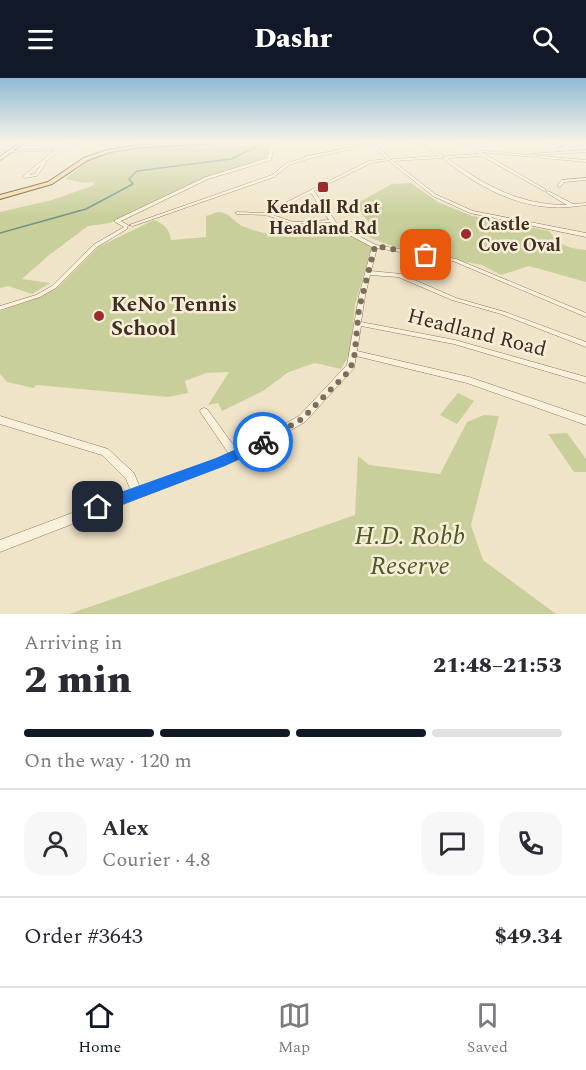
<!DOCTYPE html>
<html lang="en">
<head>
<meta charset="utf-8">
<style>
	body { margin:0; font-family:Spectral,serif; background:#f7f7f7; color:#2b2b33; height:100vh; display:flex; flex-direction:column; font-size:22px; white-space:nowrap }
	* { box-sizing:border-box; margin:0 }
	p { font-size:20px; color:#7c7c81 }
	.icon { flex:none; width:33px; height:33px; fill:none; stroke:currentColor; stroke-width:2; stroke-linecap:round; stroke-linejoin:round }
	.map { position:relative; height:536px; overflow:hidden }
	.panel { display:flex; flex-direction:column; background:#fff; flex:1 }
	.panel>* { flex:none }
	.pin { position:absolute; display:grid; place-items:center; width:51px; height:51px; color:#fff; margin:-26px; border-radius:12px; box-shadow:0 3px 9px #0006 }
	.courier { position:absolute; display:grid; place-items:center; width:60px; height:60px; margin:-30px; border:4px solid #1a73e8; border-radius:50%; background:#fff; color:#222; box-shadow:0 2px 8px #0007 }
	.headline em { font-style:normal; font-weight:800 }
	.headline div { display:flex; flex-direction:column-reverse }
	.headline { display:flex; align-items:center; justify-content:space-between; height:102px; padding:0 24px }
	h1 { font-size:39px; font-weight:800; line-height:45px }
	.bar { display:grid; grid-template-columns:repeat(4,1fr); gap:9px 6px; align-content:center; height:72px; padding:0 24px }
	.bar i { height:8px; border-radius:4px; background:#e1e1e2 }
	.bar .current { background:#111827 }
	.bar p { grid-column:span 4 }
	.line { display:flex; align-items:center; gap:15px; padding:0 24px; border-top:2px solid #e1e1e2 }
	.line div { flex:1 }
	.round { display:grid; place-items:center; flex:none; width:63px; height:63px; border-radius:18px; background:#f7f7f7 }
	header { display:flex; justify-content:space-between; align-items:center; height:78px; padding:0 24px; background:#111827; color:#fff; font-size:27px; font-weight:800 }
	.tab-bar { display:flex; justify-content:space-around; align-items:center; height:84px; border-top:2px solid #e1e1e2; background:#fff; font-size:16px; color:#7c7c81 }
	.tab-bar a { display:grid; justify-items:center; gap:3px }
	.tab-bar .current { color:#111827 }
	.map>svg:first-child { display:block }
</style>
</head>
<body>
<header><svg class="icon" aria-label="menu" viewBox="0 0 24 24"><path d="M4 6h16M4 12h16M4 18h16"/></svg>Dashr<svg class="icon" aria-label="search" viewBox="0 0 24 24"><circle cx="10" cy="10" r="6"/><path d="M15 15l6 6"/></svg></header>
<div class="map">
<svg width="586" height="536" viewBox="0 0 586 536">
	<rect width="100%" height="100%" fill="#f0e4c8"/>
	<!-- green -->
	<g fill="#c9cf9b">
		<polygon points="268,64 269,75 264,82 204,100 110,145 88,148 48,178 22,201 50,205 32,216 8,208 0,210 0,134 52,122 92,108 95,104 84,105 65,101 91,81 113,73 148,69 243,65 242,67"/>
		<path d="M411,105L438,124L472,138L549,153C560,168 568,170 586,172V204L529,188L501,197L482,187L405,173L358,155L375,151L354,127L392,106Z"/>
		<path d="M218,134C232,135 233,145 245,149C269,159 313,165 336,150L372,167L355,227L350,275L341,291L315,285L303,289L287,295L263,313L222,333L218,325L208,327L229,294L206,295L185,303L188,315L168,319L37,307L33,310L7,304L0,296V233L37,220L59,208L98,169L154,142C165,147 169,150 171,162L206,159V138Z"/>
		<polygon points="458,315 474,323 457,346 440,337"/>
		<polygon points="484,337 499,338 471,447 483,482 556,536 69,536 355,437 358,378 369,387 440,396 467,344"/>
		<polygon points="567,355 586,381 586,394 574,394 548,356"/>
	</g>
	<g fill="none" stroke-linecap="round" stroke-linejoin="round">
		<!-- stream -->
		<polyline stroke="#6f938a" stroke-width="1.5" points="0,155 86,131 133,106 129,101 137,93 231,81 262,66"/>
		<!-- street casing -->
		<g stroke="#8d765c" stroke-width="1">
			<g id="street">
				<path d="M73,64H77L66,72H60L45,84L46,85L37,98L24,100L23,98L55,72L13,74L11,73L64,70ZM41,87L35,96L29,97Z"/>
				<polygon points="271,64 275,64 271,82 208,101 121,143 128,147 127,151 97,169 56,210 40,219 0,232 0,228 36,217 52,208 93,167 124,149 115,144 115,142 206,99 268,80"/>
				<path d="M376,64H380L374,66L390,80V82L371,85L314,113L338,147L376,167L456,181L586,235V239L453,183L377,170L371,193L401,196L456,220L505,234L586,264V269L501,236L452,222L398,199L370,197L365,218L361,244L455,262L586,299V305L454,266L361,248L357,273L469,299L586,339V347L467,305L356,278L354,290L305,344L240,381L0,474V462L131,413L126,401L102,377L0,346V338L108,371L134,395L140,410L229,376L201,335L200,333L201,331L204,330L207,331L237,372L299,338L347,287L359,218L372,169L334,149L331,144L293,146L266,137L237,136L235,135L237,134L265,135L369,83L387,81L371,67L311,80L289,87L274,99L133,148L129,147L272,97L287,85L304,80V79ZM311,115L329,142L293,144L270,136Z"/>
				<polygon points="414,64 418,64 444,78 441,80 393,83 435,116 473,133 586,155 586,159 470,135 433,118 389,83 393,81 440,78"/>
				<path d="M459,64H490L465,66L476,72L586,82V84L481,74L545,111V113H544L482,78L447,80C485,108 520,127 567,127L547,115L546,114L548,113L573,126L586,125V127C573,129 561,130 548,129C510,126 472,105 443,80L447,78L479,76Z"/>
				<polygon points="549,64 553,64 562,68 559,69"/>
				<polygon points="0,72 10,73 0,74"/>
				<polygon points="586,72 586,74 534,77 532,76"/>
				<polygon points="586,100 586,102 564,104 560,109 557,108 562,102"/>
			</g>
		</g>
		<!-- secondary casing -->
		<g stroke="#6f573f" stroke-width="2">
			<polygon id="secondary" points="21,64 25,64 0,82 0,79"/>
		</g>
		<!-- primary casing -->
		<g stroke="#5b4430" stroke-width="2">
			<polygon id="primary" points="209,64 241,64 141,69 110,74 88,82 52,106 0,121 0,117 48,104 84,80 107,72 141,67"/>
		</g>
		<!-- street -->
		<use href="#street" fill="#faf1dc" fill-rule="evenodd"/>
		<!-- secondary -->
		<use href="#secondary" fill="#faf1dc" fill-rule="evenodd"/>
		<!-- primary -->
		<use href="#primary" fill="#f3d9a0" fill-rule="evenodd"/>
	</g>
	<!-- sky -->
	<linearGradient id="sky" x2="0" y2="1"><stop stop-color="#8fbad6"/><stop offset="0.46" stop-color="#f8f3e6"/><stop offset="1" stop-color="#f8f3e6" stop-opacity="0"/></linearGradient>
	<rect width="586" height="139" fill="url(#sky)"/>
	<!-- route -->
	<polygon fill="#1a73e8" points="263,359 267,360 267,368 225,388 98,436 91,429 93,424 216,380"/>
	<g fill="none" stroke-linecap="round" stroke-linejoin="round">
		<!-- done -->
		<polyline stroke="#7c6e5b" stroke-width="6" stroke-dasharray="0 10.8" points="263,364 302,341 349,293 354,281 359,231 375,168 426,177"/>
	</g>
	<!-- markers -->
	<g fill="#9e2a2b" stroke="#f7eed8" stroke-width="2">
		<rect x="317" y="103" width="12" height="12" rx="3"/>
		<circle cx="466" cy="156" r="6"/>
		<circle cx="99" cy="238" r="6"/>
	</g>
	<g text-anchor="middle" stroke-width="5" stroke-linejoin="round" paint-order="stroke">
		<!-- far-poi labels -->
		<g font-size="18" font-weight="bold" fill="#3d2e20" stroke="#f7eed8">
			<text x="323" y="135">Kendall Rd at<tspan x="323" dy="21">Headland Rd</tspan></text>
			<text x="478" y="152" text-anchor="start">Castle<tspan x="478" dy="21">Cove Oval</tspan></text>
		</g>
		<!-- poi labels -->
		<g font-size="21" font-weight="bold" fill="#3d2e20" stroke="#f7eed8" text-anchor="start">
			<text x="111" y="233">KeNo Tennis<tspan x="111" dy="24">School</tspan></text>
		</g>
		<!-- street labels -->
		<g font-size="21" fill="#3d2e20" stroke="#f7eed8">
			<text transform="translate(477 254) rotate(14)" y="7">Headland Road</text>
		</g>
		<!-- near-park labels -->
		<g font-size="26" font-style="italic" fill="#4d5a26" stroke="#f7eed8">
			<text x="410" y="466">H.D. Robb<tspan x="410" dy="30">Reserve</tspan></text>
		</g>
	</g>
</svg>
<div class="pin" style="left:426px;top:177px;background:#ea580c"><svg class="icon" aria-label="bag" viewBox="0 0 24 24"><path d="M5 8h14l-1 12H6zM9 8a3 3 0 0 1 6 0"/></svg></div>
<div class="pin" style="left:98px;top:429px;background:#1f2937"><svg class="icon" aria-label="home" viewBox="0 0 24 24"><path d="M3 11l9-7 9 7M6 9v11h12V9"/></svg></div>
<div class="courier" style="left:263px;top:364px"><svg class="icon" aria-label="bike" viewBox="0 0 24 24"><circle cx="6" cy="16" r="4"/><circle cx="18" cy="16" r="4"/><path d="M6 16l4-8h5l3 8M10 8l3 8H6M13 5h3"/></svg></div>
</div>
<section class="panel">
<div class="headline"><div><h1>2 min</h1><p>Arriving in</p></div><em>21:48–21:53</em></div>
<div class="bar"><i class="current"></i><i class="current"></i><i class="current"></i><i></i><p>On the way · 120 m</p></div>
<div class="line" style="height:108px"><a class="round"><svg class="icon" aria-label="person" viewBox="0 0 24 24"><circle cx="12" cy="8" r="4"/><path d="M4 21q1-7 8-7t8 7"/></svg></a><div><b>Alex</b><p>Courier · 4.8</p></div><a class="round"><svg class="icon" aria-label="chat" viewBox="0 0 24 24"><path d="M4 5h16v11H9l-5 4z"/></svg></a><a class="round"><svg class="icon" aria-label="phone" viewBox="0 0 24 24"><path d="M5 4h4l2 5-3 2q2 4 5 5l2-3 5 2v4C11 20 4 13 5 4z"/></svg></a></div>
<div class="line" style="height:78px"><div>Order #3643</div><b>$49.34</b></div>
</section>
<nav class="tab-bar">
<a class="current"><svg class="icon" aria-label="home" viewBox="0 0 24 24"><path d="M3 11l9-7 9 7M6 9v11h12V9"/></svg>Home</a>
<a><svg class="icon" aria-label="map" viewBox="0 0 24 24"><path d="M3 6l6-2 6 2 6-2v14l-6 2-6-2-6 2zM9 4v14M15 6v14"/></svg>Map</a>
<a><svg class="icon" aria-label="saved" viewBox="0 0 24 24"><path d="M7 4h10v16l-5-4-5 4z"/></svg>Saved</a>
</nav>
</body>
</html>
